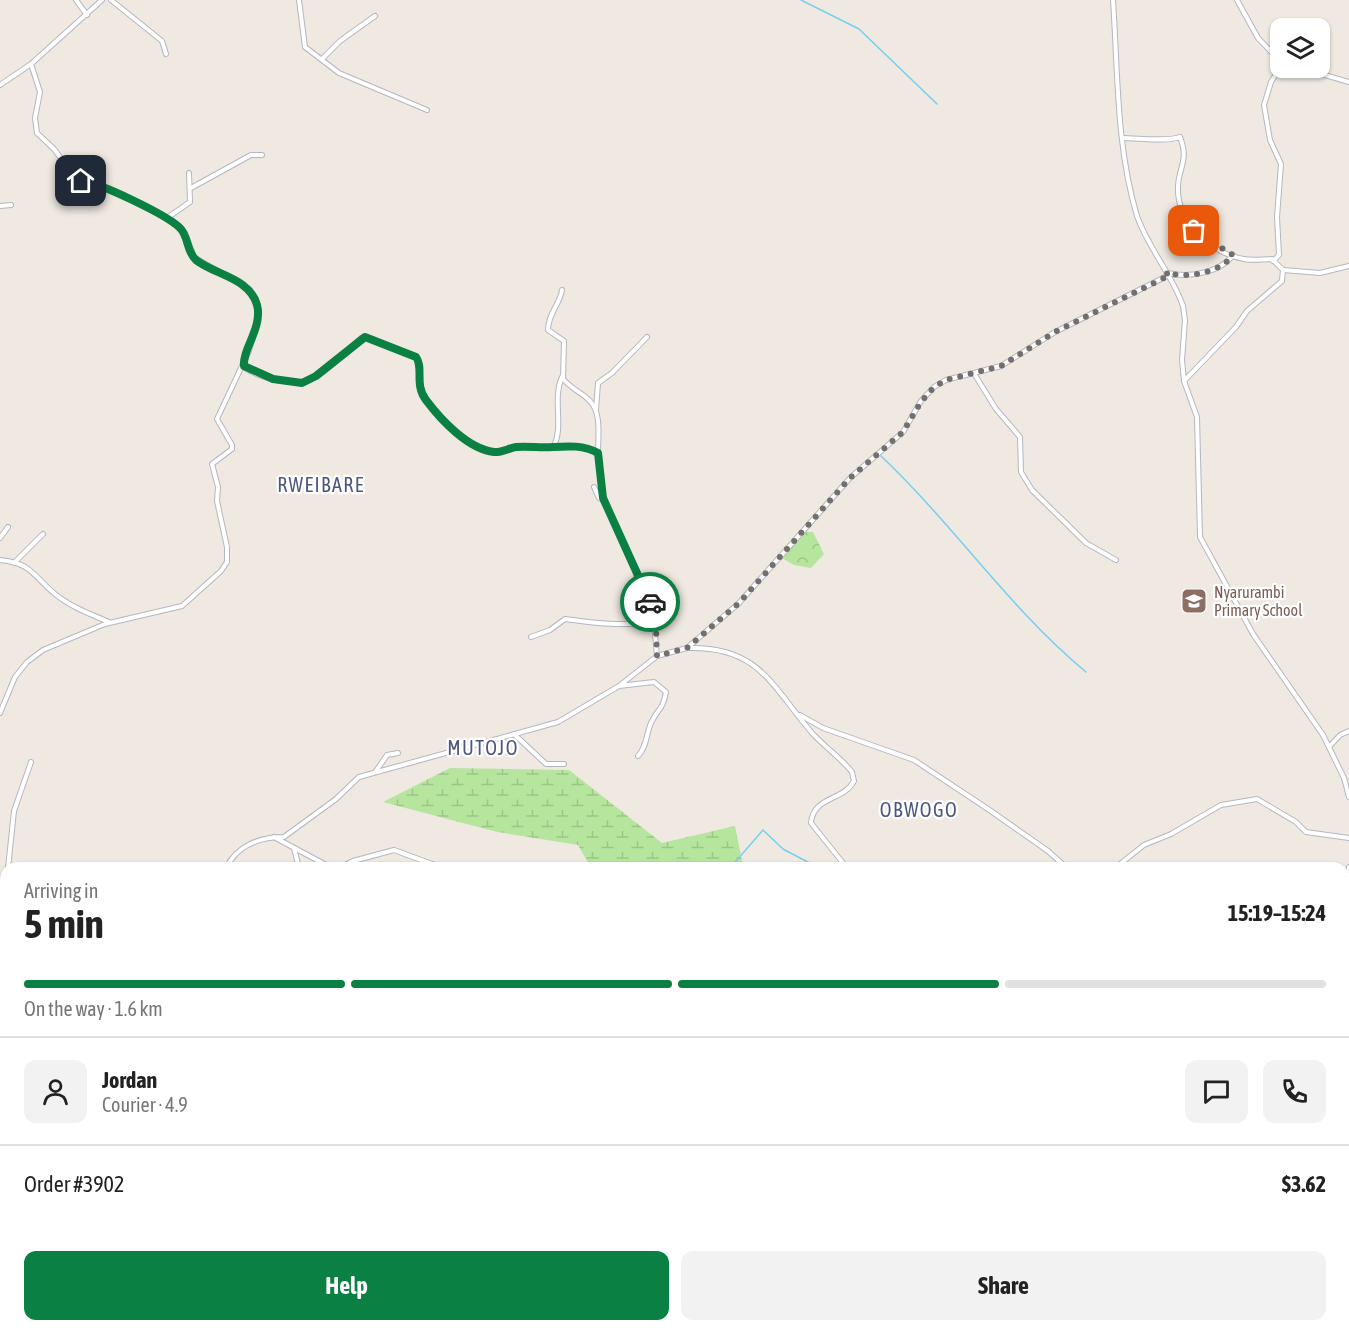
<!DOCTYPE html>
<html lang="en">
<head>
<meta charset="utf-8">
<style>
	body { margin:0; font-family:"Asap Condensed",sans-serif; background:#f2f2f2; color:#222; height:100vh; display:flex; flex-direction:column; font-size:22px; white-space:nowrap }
	* { box-sizing:border-box; margin:0 }
	p { font-size:20px; color:#767676 }
	.icon { flex:none; width:33px; height:33px; fill:none; stroke:currentColor; stroke-width:2; stroke-linecap:round; stroke-linejoin:round }
	.map { position:relative; flex:1; overflow:hidden }
	.panel { position:absolute; left:0px; top:862px; width:1350px; height:470px; display:flex; flex-direction:column; background:#fff; border-radius:18px 18px 0 0; box-shadow:0 2px 4px #0004 }
	.panel>* { flex:none }
	.buttons { position:absolute; left:1270px; top:18px; display:grid; gap:12px }
	.buttons a { display:grid; place-items:center; width:60px; height:60px; border-radius:12px; background:#fff; box-shadow:0 2px 4px #0004; font-size:30px }
	.pin { position:absolute; display:grid; place-items:center; width:51px; height:51px; color:#fff; margin:-26px; border-radius:12px; box-shadow:0 3px 9px #0006 }
	.courier { position:absolute; display:grid; place-items:center; width:60px; height:60px; margin:-30px; border:4px solid #0b8043; border-radius:50%; background:#fff; color:#222; box-shadow:0 2px 8px #0007 }
	.headline em { font-style:normal; font-weight:700 }
	.headline div { display:flex; flex-direction:column-reverse }
	.headline { display:flex; align-items:center; justify-content:space-between; height:102px; padding:0 24px }
	h1 { font-size:39px; font-weight:700; line-height:45px }
	.bar { display:grid; grid-template-columns:repeat(4,1fr); gap:9px 6px; align-content:center; height:72px; padding:0 24px }
	.bar i { height:8px; border-radius:4px; background:#e0e0e0 }
	.bar .active { background:#0b8043 }
	.bar p { grid-column:span 4 }
	.line { display:flex; align-items:center; gap:15px; padding:0 24px; border-top:2px solid #e0e0e0 }
	.line div { flex:1 }
	.round { display:grid; place-items:center; flex:none; width:63px; height:63px; border-radius:12px; background:#f2f2f2 }
	.action { display:flex; gap:12px; margin-top:auto; padding:12px 24px }
	.action a { flex:1; height:69px; border-radius:12px; background:#0b8043; color:#fff; font-size:24px; font-weight:700; line-height:69px; text-align:center }
	.action a+a { background:#f2f2f2; color:#222 }
	.map>svg:first-child { display:block }
</style>
</head>
<body>
<div class="map">
<svg width="1349" height="1331" viewBox="0 0 1349 1331">
	<defs>
		<pattern id="forest-crowns" width="20" height="18" patternUnits="userSpaceOnUse" patternTransform="scale(1.5)"><rect width="20" height="18" fill="#b6e59e"/><path d="M2 6a3 3 0 1 1 6 0M12 15a3 3 0 1 1 6 0" fill="none" stroke="#9dc588"/></pattern>
		<pattern id="wetland-marsh" width="20" height="14" patternUnits="userSpaceOnUse" patternTransform="scale(1.5)"><rect width="20" height="14" fill="#b6e59e"/><path d="M1 5h8M5 5V1M11 12h8M15 12V8" fill="none" stroke="#9dc588"/></pattern>
	</defs>
	<rect width="100%" height="100%" fill="#efe9e1"/>
	<!-- forest -->
	<polygon fill="url(#forest-crowns)" points="806,532 813,532 824,554 811,568 794,565 782,558"/>
	<!-- wetland -->
	<polygon fill="url(#wetland-marsh)" points="450,768 569,770 662,843 735,826 743,866 741,868 591,868 578,845 497,832 383,802"/>
	<g fill="none" stroke-linecap="round" stroke-linejoin="round">
		<!-- stream -->
		<g stroke="#75cff0" stroke-width="1.5">
			<polyline points="801,0 859,29 937,104"/>
			<path d="M881,456C954,525 1009,608 1086,672"/>
			<polyline points="730,868 763,830 783,849 819,868"/>
			<polyline points="1344,1189 1349,1192"/>
		</g>
		<!-- street casing -->
		<g stroke="#b4b7c1" stroke-width="6">
			<g id="street">
				<polyline points="76,0 87,15"/>
				<polyline points="111,0 162,41 166,54"/>
				<polyline points="299,0 305,47 339,73 427,110"/>
				<path d="M1113,0C1118,72 1116,146 1137,216C1148,248 1172,274 1183,306L1185,320L1182,360L1184,381L1197,417L1200,537L1253,634L1323,735L1344,778L1349,797"/>
				<polyline points="1237,0 1258,38 1279,60"/>
				<polyline points="322,59 340,41 375,16"/>
				<polyline points="1301,68 1349,82"/>
				<polyline points="0,85 31,64 102,0"/>
				<path d="M1122,138C1138,138 1166,142 1180,137C1189,160 1179,167 1178,186C1176,222 1212,254 1244,259C1253,261 1263,259 1272,259L1283,270L1282,281L1247,311L1236,327L1184,381"/>
				<polyline points="191,188 251,155 262,155"/>
				<polyline points="0,206 11,205"/>
				<polyline points="167,218 190,202 189,173"/>
				<polyline points="1273,261 1279,255 1277,217 1281,164 1270,140 1264,105 1271,82 1280,68 1279,60"/>
				<polyline points="1283,270 1320,273 1349,266"/>
				<path d="M1168,273C1188,278 1220,273 1233,255"/>
				<path d="M562,290C560,304 548,314 548,330L564,341L563,379C573,390 581,392 589,400C602,412 598,437 598,452"/>
				<path d="M244,361V367C259,378 294,387 310,379C329,371 346,351 361,338H369L416,357C424,368 414,384 426,400C441,420 467,448 494,452C501,453 509,448 516,447C528,446 541,448 553,447C568,446 584,445 598,452L603,498L647,592L653,612L657,656"/>
				<polyline points="975,375 996,409 1020,437 1021,472 1032,490 1086,543 1116,560"/>
				<polyline points="596,410 598,383 612,373 647,337"/>
				<path d="M554,446C564,425 552,399 562,377"/>
				<polyline points="594,487 599,498 604,501"/>
				<polyline points="0,538 8,527"/>
				<path d="M0,560C32,563 33,576 55,594C71,607 90,614 109,622"/>
				<polyline points="14,563 43,534"/>
				<path d="M531,637L550,630L565,619C594,623 626,627 654,621"/>
				<path d="M688,648C760,646 772,687 813,734C825,747 841,758 852,772L854,781C844,801 813,796 811,823L847,868"/>
				<path d="M619,686L654,682L666,692C663,710 658,708 651,723C646,734 647,747 638,756"/>
				<polyline points="0,713 15,677 27,662 43,650 105,624 182,606 221,571 227,562 227,547 217,501 218,487 212,464 232,449 232,445 217,419 249,351 258,321 257,302 250,290 194,257 185,233 173,221 98,184 77,180 54,149 37,133 35,118 40,92 31,64"/>
				<polyline points="800,715 823,728 914,760 988,809 1048,851 1067,868"/>
				<polyline points="515,735 546,764 564,764"/>
				<polyline points="1329,747 1340,735 1349,731"/>
				<polyline points="376,771 387,755 398,753"/>
				<polyline points="274,837 328,866 339,868 353,861 394,850 443,868"/>
				<polyline points="294,848 299,868"/>
				<polyline points="8,868 14,811 31,762"/>
				<path d="M226,868C237,846 259,837 284,837L336,799L359,777L558,722L619,686L657,656L687,648L739,603L850,478L903,432L921,401L934,387L946,380L1001,366L1055,332L1169,275"/>
				<polyline points="1115,868 1144,845 1171,834 1221,805 1257,799 1296,822 1306,832 1349,838"/>
				<polyline points="0,889 6,902"/>
				<polyline points="1344,897 1349,867"/>
				<polyline points="1344,987 1349,985"/>
				<polyline points="1344,1091 1349,1109"/>
				<polyline points="1344,1263 1349,1267"/>
				<polyline points="55,1331 55,1326"/>
				<polyline points="275,1331 278,1326"/>
				<polyline points="502,1331 508,1326"/>
				<polyline points="817,1331 827,1327 848,1331"/>
			</g>
		</g>
		<!-- secondary casing -->
		<g stroke="#b4b7c1" stroke-width="8">
			<g id="secondary">
				<polyline points="0,985 6,985"/>
				<polyline points="452,1326 459,1331"/>
			</g>
		</g>
		<!-- street -->
		<use href="#street" stroke="#fff" stroke-width="4"/>
		<!-- secondary -->
		<use href="#secondary" stroke="#fff" stroke-width="5"/>
	</g>
	<g fill="none" stroke-linecap="round" stroke-linejoin="round">
		<!-- done -->
		<path stroke="#726f6d" stroke-width="6" stroke-dasharray="0 10.8" d="M650,602L656,628L657,656L687,648L739,603L850,478L903,432L921,402L934,387L946,380L1001,366L1055,332L1170,275L1166,273C1187,278 1219,274 1233,255L1194,231"/>
		<!-- route -->
		<path stroke="#0b8043" stroke-width="8" d="M81,181C99,182 167,215 180,228C189,237 186,251 196,260C215,275 250,278 257,305C263,327 242,350 244,366L273,379L302,383L316,376L365,337L416,357C424,368 414,384 426,400C441,420 468,449 494,452C501,453 509,448 516,447C528,446 541,448 553,447C568,446 584,445 598,453L603,498L650,602"/>
	</g>
	<!-- icons -->
	<defs>
		<g id="school-square" transform="scale(1.35)"><rect x="-9" y="-9" width="18" height="18" rx="4" fill="#8d6e63" stroke="#fff"/><path d="M0-5L7-2L0 1L-7-2ZM-4 1L0 2.5L4 1V4Q0 6-4 4Z" fill="#fff"/></g>
	</defs>
	<g fill-rule="evenodd">
		<use href="#school-square" x="1194" y="601"/>
	</g>
	<g text-anchor="middle" stroke-width="4.5" stroke-linejoin="round" paint-order="stroke">
		<!-- education labels -->
		<g font-size="16" fill="#785e54" stroke="#fff" text-anchor="start">
			<text x="1214" y="598">Nyarurambi<tspan x="1214" dy="18">Primary School</tspan></text>
		</g>
		<!-- quarter labels -->
		<g font-size="20" letter-spacing="1.5" fill="#4d5680" stroke="#fff">
			<text x="321" y="492">RWEIBARE</text>
			<text x="483" y="755">MUTOJO</text>
			<text x="919" y="817">OBWOGO</text>
		</g>
	</g>
</svg>
<div class="buttons">
<a><svg class="icon" aria-label="layers" viewBox="0 0 24 24"><path d="M12 4l9 5-9 5-9-5zM3 14l9 5 9-5"/></svg></a>
</div>
<div class="pin" style="left:1194px;top:231px;background:#ea580c"><svg class="icon" aria-label="bag" viewBox="0 0 24 24"><path d="M5 8h14l-1 12H6zM9 8a3 3 0 0 1 6 0"/></svg></div>
<div class="pin" style="left:81px;top:181px;background:#1f2937"><svg class="icon" aria-label="home" viewBox="0 0 24 24"><path d="M3 11l9-7 9 7M6 9v11h12V9"/></svg></div>
<div class="courier" style="left:650px;top:602px"><svg class="icon" aria-label="car" viewBox="0 0 24 24"><path d="M5 17H2v-5l4-1 3-4h7l3 4 3 1v5h-3M9 17h6M6 11h13"/><circle cx="7" cy="17" r="2"/><circle cx="17" cy="17" r="2"/></svg></div>
<section class="panel">
<div class="headline"><div><h1>5 min</h1><p>Arriving in</p></div><em>15:19–15:24</em></div>
<div class="bar"><i class="active"></i><i class="active"></i><i class="active"></i><i></i><p>On the way · 1.6 km</p></div>
<div class="line" style="height:108px"><a class="round"><svg class="icon" aria-label="person" viewBox="0 0 24 24"><circle cx="12" cy="8" r="4"/><path d="M4 21q1-7 8-7t8 7"/></svg></a><div><b>Jordan</b><p>Courier · 4.9</p></div><a class="round"><svg class="icon" aria-label="chat" viewBox="0 0 24 24"><path d="M4 5h16v11H9l-5 4z"/></svg></a><a class="round"><svg class="icon" aria-label="phone" viewBox="0 0 24 24"><path d="M5 4h4l2 5-3 2q2 4 5 5l2-3 5 2v4C11 20 4 13 5 4z"/></svg></a></div>
<div class="line" style="height:78px"><div>Order #3902</div><b>$3.62</b></div>
<div class="action"><a>Help</a><a>Share</a></div>
</section>
</div>
</body>
</html>
